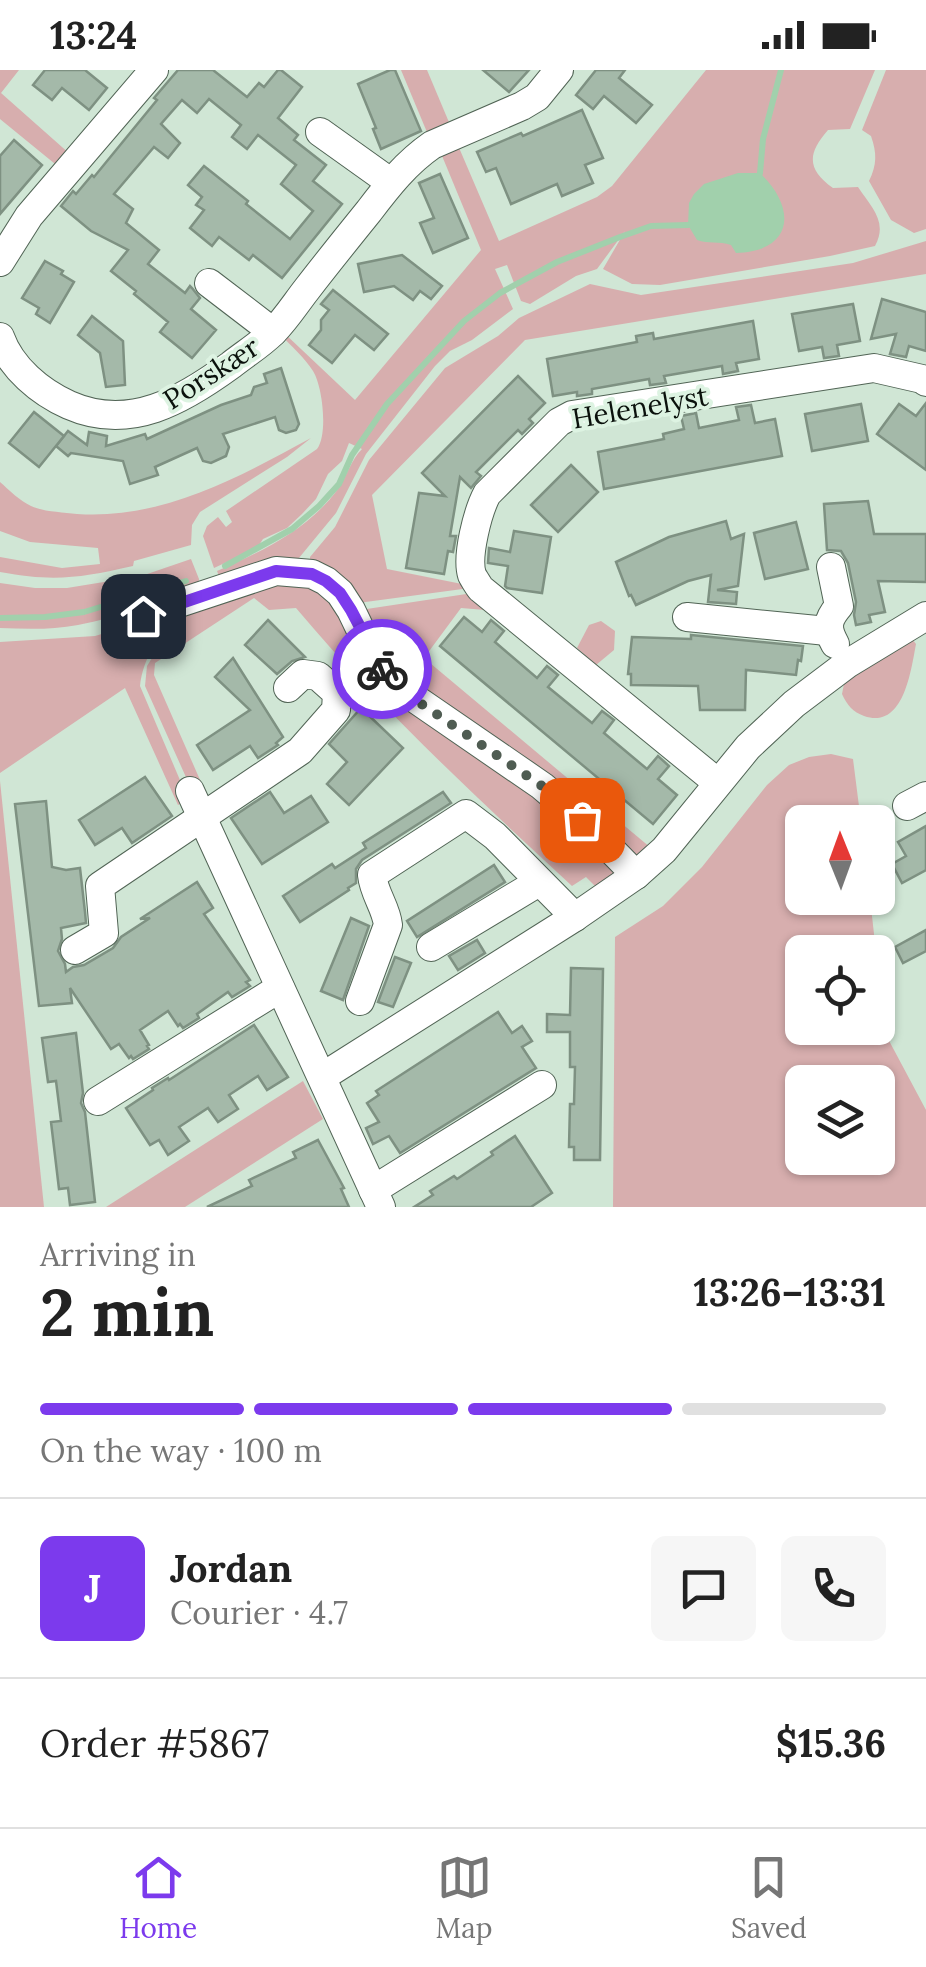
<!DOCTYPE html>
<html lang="en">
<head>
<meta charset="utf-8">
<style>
	body { margin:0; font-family:Lora,serif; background:#f6f6f6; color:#222; height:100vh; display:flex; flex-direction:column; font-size:38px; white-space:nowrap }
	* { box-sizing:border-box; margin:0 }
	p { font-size:32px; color:#767676 }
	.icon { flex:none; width:55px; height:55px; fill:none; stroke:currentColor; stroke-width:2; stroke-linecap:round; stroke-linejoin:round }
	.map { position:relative; height:1137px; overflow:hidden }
	.side { display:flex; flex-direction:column; background:#fff; flex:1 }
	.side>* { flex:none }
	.needle { width:65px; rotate:359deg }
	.buttons { position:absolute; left:785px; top:735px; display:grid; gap:20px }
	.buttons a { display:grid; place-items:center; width:110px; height:110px; border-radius:15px; background:#fff; box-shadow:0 2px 8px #0004; font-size:50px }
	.pin { position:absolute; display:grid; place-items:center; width:85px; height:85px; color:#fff; margin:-42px; border-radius:20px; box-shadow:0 5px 15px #0006 }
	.courier { position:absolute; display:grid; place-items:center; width:100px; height:100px; margin:-50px; border:8px solid #7c3aed; border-radius:50%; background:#fff; color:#222; box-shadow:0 2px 12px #0007 }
	.head em { font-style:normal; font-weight:700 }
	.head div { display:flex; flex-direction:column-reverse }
	.head { display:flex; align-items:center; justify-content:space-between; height:170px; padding:0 40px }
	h1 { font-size:65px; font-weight:700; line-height:75px }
	.bar { display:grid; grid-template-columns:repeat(4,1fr); gap:15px 10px; align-content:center; height:120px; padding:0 40px }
	.bar i { height:12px; border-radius:8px; background:#e0e0e0 }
	.bar .current { background:#7c3aed }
	.bar p { grid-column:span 4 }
	.line { display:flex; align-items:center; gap:25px; padding:0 40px; border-top:2px solid #e0e0e0 }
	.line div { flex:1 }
	.round { display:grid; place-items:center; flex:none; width:105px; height:105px; border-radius:15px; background:#f6f6f6 }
	.status { display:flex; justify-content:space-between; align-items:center; height:70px; padding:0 50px; background:#fff; direction:ltr }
	.status svg { height:28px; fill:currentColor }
	.tabs { display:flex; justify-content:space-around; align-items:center; height:140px; border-top:2px solid #e0e0e0; background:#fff; font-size:28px; color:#767676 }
	.tabs a { display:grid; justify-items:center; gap:5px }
	.tabs .current { color:#7c3aed }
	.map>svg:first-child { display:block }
</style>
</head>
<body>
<div class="status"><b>13:24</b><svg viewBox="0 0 49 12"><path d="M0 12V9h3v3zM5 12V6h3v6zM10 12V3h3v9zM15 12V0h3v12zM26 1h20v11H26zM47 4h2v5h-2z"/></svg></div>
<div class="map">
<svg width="926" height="1137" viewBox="0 0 926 1137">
	<rect width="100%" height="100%" fill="#d0e6d5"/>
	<!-- green -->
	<g fill="#d7aeae" fill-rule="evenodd">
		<polygon points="0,0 19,0 1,23 71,85 60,98 0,49"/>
		<polygon points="401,0 427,0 451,57 429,67"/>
		<path d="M706,0H875L850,59L828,60C807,84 807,99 833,118L858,117C872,138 888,152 875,176L830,186L660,215L632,214L603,199L625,161L597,199L576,206L530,234L521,231L507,195L495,199L513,239L472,270L450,281L435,296L366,384L336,443L294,494L219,506L217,501C261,482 308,460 338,419C347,406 351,390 362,379L349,373L342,391L328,404L316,429L302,444L287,458L263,469L257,478L214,498L203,466L207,456L218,447L226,457L232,452L226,441L317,379C328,365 323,317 313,301C305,288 291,276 281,265L283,262L355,330L481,180L440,81L457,73L499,171L597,127L612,116Z"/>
		<path d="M886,0H926V159L914,163L891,150L869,111C877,95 877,83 871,66L862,60Z"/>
		<polygon points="926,171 926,204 525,270 372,425 387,499 467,515 470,518 358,533 310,497 310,487 335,457 369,390 445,298 498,266 519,248 590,214 641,225 853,193"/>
		<path d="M311,368L287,387L200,442L192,455L191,475L134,491L133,496C80,508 54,512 0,502V487L62,498L100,494L98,478L30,472L0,461V412C9,420 20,431 31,436C44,442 62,442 77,444C162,450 239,407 311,368Z"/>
		<path d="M191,489L199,509L198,520C158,533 119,547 78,555C52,560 26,559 0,558V513L35,518H67L116,510L118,514Z"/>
		<path d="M300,510L332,528L359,574L552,733L617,794L616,805L597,818L586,807L572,816C476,727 380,638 296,538L269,540L254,528L155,593L154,605L204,719L194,725L145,616L147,596L182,540L255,515Z"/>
		<polygon points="473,523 490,535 485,540 461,538 424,588 651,778 642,787 628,785 407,615 360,540"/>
		<path d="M175,542C160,566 143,587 140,616L188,729L178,735L125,618L0,703V572L95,566Z"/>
		<polygon points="601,551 615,561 614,580 596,595 577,578 589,555"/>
		<path d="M912,569L916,574C911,600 904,660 864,646C853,642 847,635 842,624L845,609Z"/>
		<path d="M831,684L853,689L861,752H802V828H870L876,882H802V958H878V894L886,965L926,1040V1137H613L615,867L663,836L702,797L767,715L789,695L809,687ZM802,1012H878V1088H802Z"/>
		<polygon points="0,711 44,1137 0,1137"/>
		<polygon points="303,1011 323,1049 185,1137 106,1137"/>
	</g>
	<!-- water -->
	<path fill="#a1d0ac" d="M738,103H760C797,138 794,181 736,183L731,175C719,171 708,174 697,170L688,155L689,133L694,124L704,114Z"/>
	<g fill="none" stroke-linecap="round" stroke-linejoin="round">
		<!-- stream -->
		<g stroke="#a1d0ac" stroke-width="6">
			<polyline points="760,103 763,69 781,0"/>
			<polyline points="225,496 292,459 319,436 339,414 352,385 387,334 464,251 500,223 557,192 620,167 651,156 688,155"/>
			<polyline points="0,548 45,547 84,542 186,511"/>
		</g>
	</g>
	<!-- building -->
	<g fill="#a4b9a9" stroke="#7e9182" stroke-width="2.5">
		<polygon points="45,0 85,0 107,18 89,40 62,18 52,30 33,15"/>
		<polygon points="178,0 213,0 247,27 259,13 264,17 278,0 281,0 302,17 278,48 298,65 294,70 326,95 313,111 342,134 282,208 253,185 249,190 219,167 212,176 190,158 204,140 196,135 202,127 188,115 204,96 248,131 246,134 290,169 313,141 281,114 296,95 258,65 247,79 232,67 241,55 209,29 197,43 182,30 161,54 180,73 168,88 154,77 114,124 133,139 126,153 159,180 148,194 185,223 190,216 192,218 200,228 191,239 216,260 192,288 160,262 168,252 134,224 136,221 111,201 128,180 91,161 61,136 73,121 76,124 92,105 94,107 157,30 154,28"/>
		<polygon points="390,0 395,0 421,61 381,79 373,59 376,58 358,14"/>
		<polygon points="483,0 529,0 509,22"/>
		<polygon points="596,0 625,0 619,8 652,35 636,53 604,26 593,39 576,25"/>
		<polygon points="582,40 603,88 585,95 593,113 562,126 557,114 511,134 496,98 486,102 477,82 521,63 523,66"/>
		<polygon points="14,70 42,95 0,144 0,86"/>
		<polygon points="440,104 468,168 433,183 420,153 434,148 419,113"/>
		<polygon points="402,185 442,216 431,229 420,221 413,230 394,216 364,222 358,194"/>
		<polygon points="45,191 63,201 61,204 74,212 50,253 36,244 39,238 22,228"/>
		<polygon points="333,220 388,264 374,280 355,265 332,293 309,275 321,260 321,250 329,240 321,234"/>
		<polygon points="882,229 926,242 926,281 909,276 906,287 890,284 896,264 871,269"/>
		<polygon points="853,234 860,271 837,275 839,286 824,288 822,277 799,281 792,244"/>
		<polygon points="92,246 123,271 125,315 106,317 100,283 78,265"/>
		<polygon points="753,251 759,289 736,293 738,301 723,304 722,296 664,306 666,313 650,315 649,309 592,319 592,324 577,326 577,322 553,326 547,289 637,272 636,266 653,263 654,269"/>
		<polygon points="281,298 299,354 296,360 286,363 279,360 275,347 223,364 229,377 226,386 211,393 203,391 197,378 155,397 158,405 130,414 123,391 71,383 68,386 56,376 68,361 87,375 89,362 107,366 106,376 145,364 147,369 221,335 251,325 254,317 267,313 264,304"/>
		<polygon points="518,306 545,333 529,349 533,353 522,364 518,360 476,402 481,406 471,418 460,407 450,466 456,466 453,482 448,481 444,504 406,498 419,423 445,426 422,403"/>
		<polygon points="926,333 926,400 877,364 899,334 916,346"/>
		<polygon points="861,334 868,371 812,381 805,344"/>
		<polygon points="751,335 755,353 775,349 782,386 604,419 598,382 664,369 663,364 684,359 681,346 696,343 699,358 739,350 736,337"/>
		<polygon points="34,342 64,366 39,397 9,373"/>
		<polygon points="571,395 598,422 558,462 531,435"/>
		<polygon points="868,431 874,464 926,464 926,512 878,511 885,542 869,545 871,552 856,555 854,545 856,532 848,493 841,481 827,480 824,434"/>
		<polygon points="726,451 731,469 744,464 738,516 717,520 737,522 736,534 708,532 711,505 688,511 636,535 631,525 629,526 616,492 669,467"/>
		<polygon points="796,452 808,499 765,509 754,463"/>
		<polygon points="514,461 551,467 542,523 507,518 505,516 508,496 488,493 489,478 510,482"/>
		<polygon points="464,547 482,562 491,550 504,561 495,572 537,608 547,596 558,605 548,617 592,653 602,641 614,650 604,663 647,699 658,686 669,696 658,709 677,725 653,754 440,576"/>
		<polygon points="268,550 305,587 292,591 277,604 245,575"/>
		<polygon points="691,565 803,576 801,591 798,590 796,605 746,600 745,640 700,640 698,616 631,615 631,604 628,604 632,567 691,569"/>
		<polygon points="233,588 283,667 276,673 278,675 258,688 250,676 213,700 197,675 250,640 215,607"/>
		<polygon points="361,638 403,678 349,735 327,714 347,692 329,674"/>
		<polygon points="145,707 172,746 132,773 122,758 95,775 79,750"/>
		<polygon points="270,722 284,743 311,726 328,752 262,794 231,748"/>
		<polygon points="443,722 451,733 362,790 356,799 356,813 348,818 349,820 300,852 283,826 332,794 335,798 366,778 363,773"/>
		<polygon points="46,731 52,797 66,800 80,798 85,842 86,853 61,858 62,869 58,881 65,894 66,902 73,897 84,895 113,878 121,867 150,848 140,849 197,812 213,838 204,844 250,910 246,912 250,916 232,927 228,922 197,944 199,948 183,958 180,954 178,956 168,941 140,960 149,975 147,976 149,979 133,989 131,986 129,988 119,974 111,979 70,918 72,933 39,936 15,734"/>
		<polygon points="926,756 926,800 902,813 892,794 906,786 898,772"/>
		<polygon points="494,795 505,812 417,867 407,851"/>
		<polygon points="351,848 369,856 343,930 321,921"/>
		<polygon points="926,860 926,881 903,893 895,877"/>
		<polygon points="477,870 485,883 458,900 449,886"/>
		<polygon points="395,887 411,893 393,937 378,932"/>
		<polygon points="571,898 603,899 600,1090 574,1090 574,1077 569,1077 570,1034 574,1034 575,997 570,997 570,962 547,962 547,944 570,945"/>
		<polygon points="498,942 512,963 522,956 532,971 522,977 536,998 400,1083 389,1066 373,1074 366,1058 379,1052 367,1033 379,1025 376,1021"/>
		<polygon points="254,955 288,1007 267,1020 258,1006 229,1025 238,1039 218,1052 208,1038 179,1057 189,1071 168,1085 159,1070 150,1075 126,1038 153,1020 152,1018 168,1008 169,1010"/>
		<polygon points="76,963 83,1023 81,1033 85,1042 95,1132 70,1135 68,1118 59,1119 51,1052 61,1051 56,1011 48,1012 42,968"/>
		<polygon points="515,1066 552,1123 531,1137 414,1137 433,1125 430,1121 454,1106 457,1109 493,1085 491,1082"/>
		<polygon points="318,1070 344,1118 341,1119 349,1137 207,1137 252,1116 249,1110 296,1088 293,1082"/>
	</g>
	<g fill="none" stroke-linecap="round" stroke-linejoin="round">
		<!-- minor casing -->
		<g stroke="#516455" stroke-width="30">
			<g id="minor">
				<polyline points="320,62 390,112"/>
				<polyline points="0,192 29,146 154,0"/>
				<polyline points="209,213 273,262"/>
				<path d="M0,267C11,298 40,322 69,335C130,362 183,330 231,295C245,284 261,274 273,262C286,249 296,233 307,219C327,193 348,167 369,141C388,116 406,93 432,75L522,36L537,27L559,0"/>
				<path d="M831,497L839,536C827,550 826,558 835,574"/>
				<polyline points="143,545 276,501 312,504 326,511 340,523 351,540 377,594 401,619 542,716 582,750 636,805"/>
				<polyline points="687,547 827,561"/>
				<path d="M718,713L481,519C479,517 473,507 472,505C466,486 478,441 487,424L559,352L572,345L874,298L922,309L926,312"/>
				<polyline points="190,721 381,1137"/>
				<polyline points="907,736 926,726"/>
				<polyline points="431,877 539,812"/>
				<polyline points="75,880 104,863 100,816 300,681 336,640 337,623 318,606 303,604 288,618"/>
				<path d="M360,931L388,855C386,837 374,824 372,805L466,744L495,766L575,847"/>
				<polyline points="322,1007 575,847 636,805 664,780 748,677 794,634 847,594 926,546"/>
				<polyline points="98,1031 280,918"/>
				<polyline points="373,1120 542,1015"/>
			</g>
		</g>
		<!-- minor -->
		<use href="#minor" stroke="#fff" stroke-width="28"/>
	</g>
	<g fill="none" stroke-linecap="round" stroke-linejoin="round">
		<!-- done -->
		<polyline stroke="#4f5c52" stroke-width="10" stroke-dasharray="0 18" points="382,599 401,620 542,716 582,750"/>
		<!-- route -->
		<polyline stroke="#7c3aed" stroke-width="12" points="143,546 276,501 312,504 326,511 340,523 351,540 382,599"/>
	</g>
	<g text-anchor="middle" stroke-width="8" stroke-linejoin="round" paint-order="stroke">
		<!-- street labels -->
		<g font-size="28" fill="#0a110c" stroke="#ddf3e2">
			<text transform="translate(211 303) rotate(-33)" y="10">Porskær</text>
			<text transform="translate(640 337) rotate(-10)" y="10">Helenelyst</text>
		</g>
	</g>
</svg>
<div class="buttons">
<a><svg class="needle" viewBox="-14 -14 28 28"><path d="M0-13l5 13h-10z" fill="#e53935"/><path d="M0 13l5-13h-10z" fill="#767676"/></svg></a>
<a><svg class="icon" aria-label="locate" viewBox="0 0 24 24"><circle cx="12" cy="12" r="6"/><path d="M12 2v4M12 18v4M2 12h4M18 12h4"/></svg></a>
<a><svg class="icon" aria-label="layers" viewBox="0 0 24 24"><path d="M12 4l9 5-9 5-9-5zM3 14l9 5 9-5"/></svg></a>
</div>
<div class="pin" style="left:582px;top:750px;background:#ea580c"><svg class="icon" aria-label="bag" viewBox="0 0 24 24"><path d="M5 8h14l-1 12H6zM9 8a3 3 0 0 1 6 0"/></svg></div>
<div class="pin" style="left:143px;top:546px;background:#1f2937"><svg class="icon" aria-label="home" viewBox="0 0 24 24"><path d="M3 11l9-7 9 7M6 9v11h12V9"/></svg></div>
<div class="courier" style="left:382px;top:599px"><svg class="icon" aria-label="bike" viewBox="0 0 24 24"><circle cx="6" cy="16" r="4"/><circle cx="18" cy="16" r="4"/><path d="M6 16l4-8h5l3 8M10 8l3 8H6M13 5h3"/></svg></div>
</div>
<section class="side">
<div class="head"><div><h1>2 min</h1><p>Arriving in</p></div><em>13:26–13:31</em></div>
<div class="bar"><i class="current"></i><i class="current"></i><i class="current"></i><i></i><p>On the way · 100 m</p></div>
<div class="line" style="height:180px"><b class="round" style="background:#7c3aed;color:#fff">J</b><div><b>Jordan</b><p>Courier · 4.7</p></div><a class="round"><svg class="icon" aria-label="chat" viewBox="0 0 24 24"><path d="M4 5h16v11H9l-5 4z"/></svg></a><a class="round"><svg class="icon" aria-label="phone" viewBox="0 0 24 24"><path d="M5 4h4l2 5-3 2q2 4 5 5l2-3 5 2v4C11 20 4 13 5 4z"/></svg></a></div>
<div class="line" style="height:130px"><div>Order #5867</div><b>$15.36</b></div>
</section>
<nav class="tabs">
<a class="current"><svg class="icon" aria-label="home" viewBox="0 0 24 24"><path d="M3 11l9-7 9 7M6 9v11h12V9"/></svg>Home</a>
<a><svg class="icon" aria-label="map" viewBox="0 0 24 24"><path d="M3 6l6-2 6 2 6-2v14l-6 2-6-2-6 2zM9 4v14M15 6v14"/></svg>Map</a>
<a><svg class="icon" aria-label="saved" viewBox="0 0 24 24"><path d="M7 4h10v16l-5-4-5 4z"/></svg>Saved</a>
</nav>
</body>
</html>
